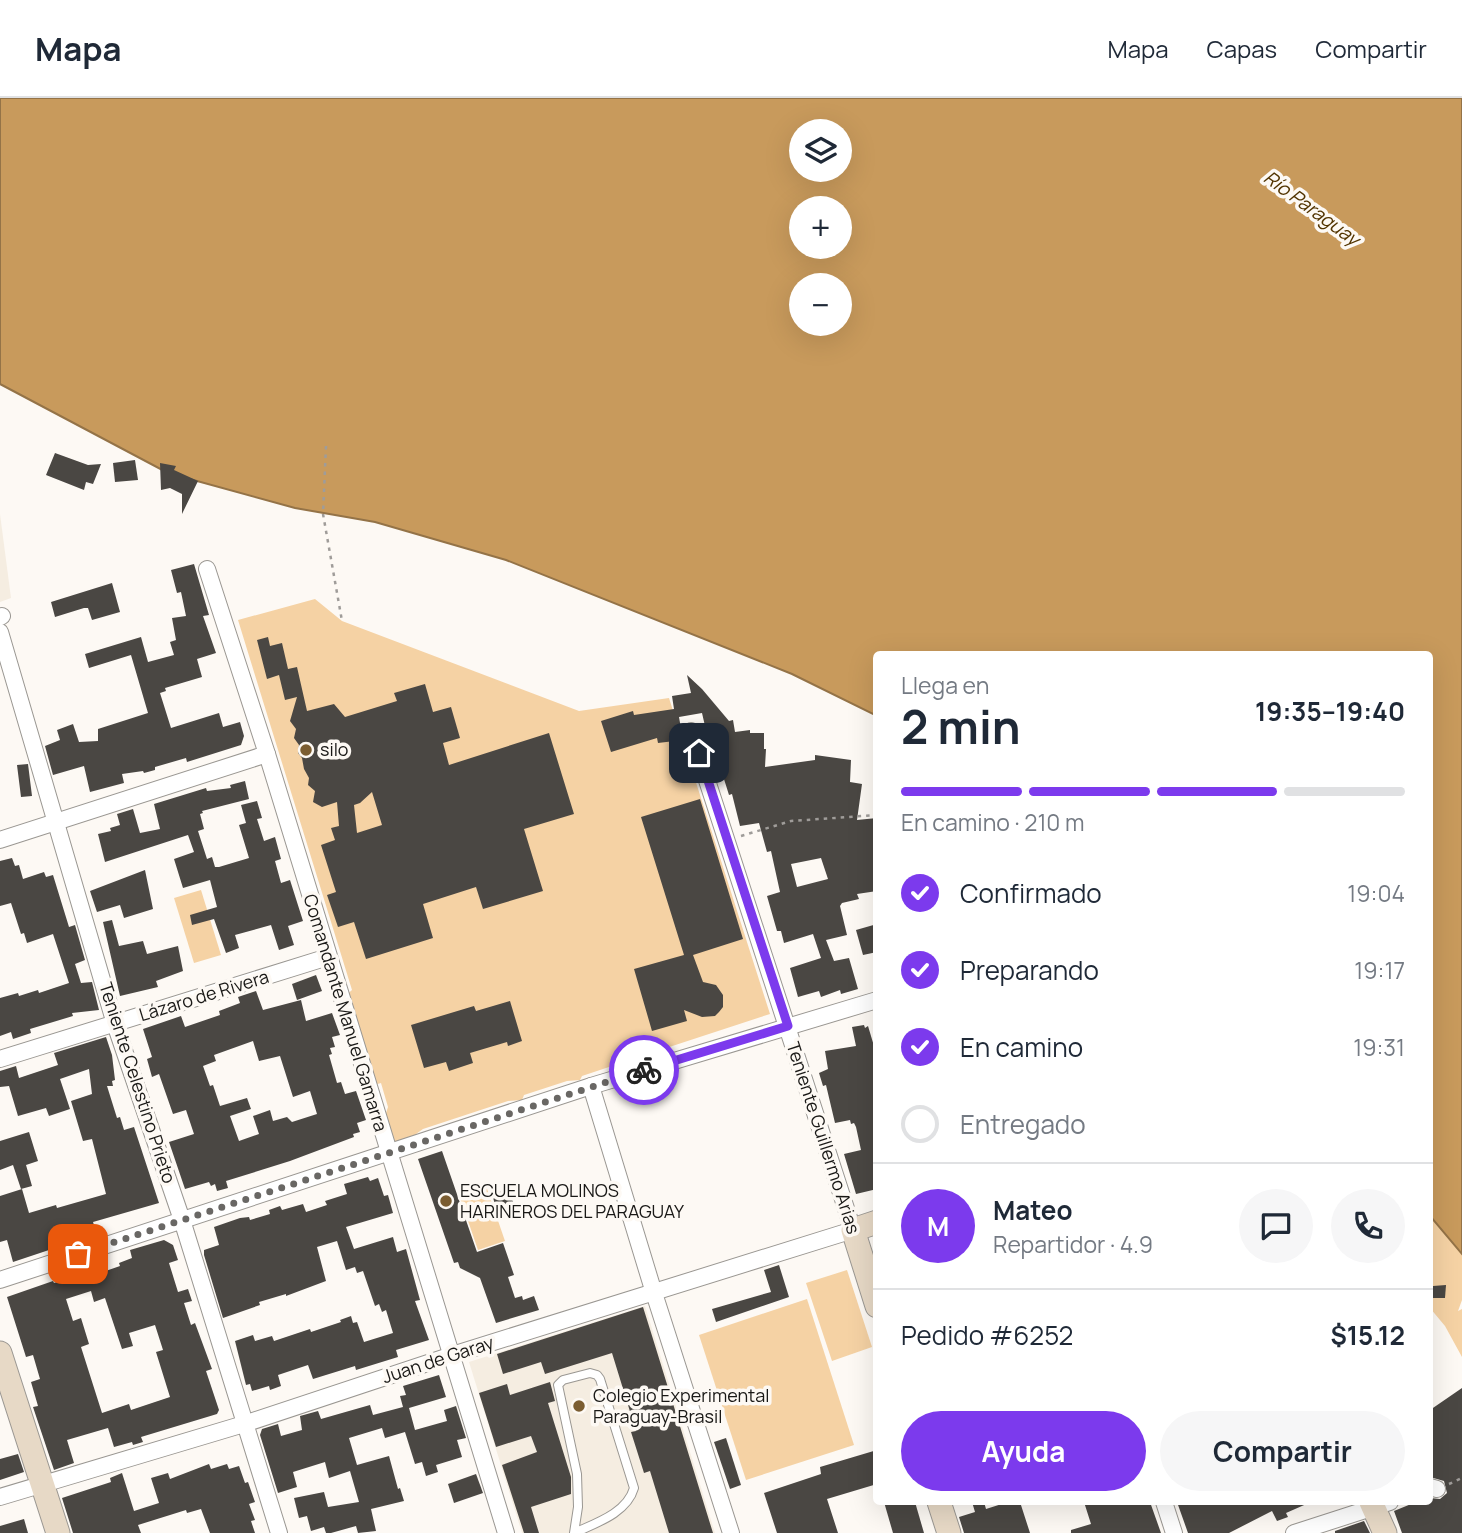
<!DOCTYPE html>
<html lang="es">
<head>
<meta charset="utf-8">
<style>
	body { margin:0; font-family:Manrope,sans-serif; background:#f6f6f7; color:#1f2937; height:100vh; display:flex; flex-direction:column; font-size:26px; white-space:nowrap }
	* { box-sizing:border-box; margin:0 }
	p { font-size:23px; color:#747a83 }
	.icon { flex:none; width:38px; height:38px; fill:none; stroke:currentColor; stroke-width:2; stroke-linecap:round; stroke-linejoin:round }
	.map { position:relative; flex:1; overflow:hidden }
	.drawer { position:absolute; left:873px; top:553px; width:560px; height:854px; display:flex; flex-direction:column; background:#fff; border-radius:7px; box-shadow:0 7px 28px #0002 }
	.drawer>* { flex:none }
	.controls { position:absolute; left:789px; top:21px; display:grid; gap:14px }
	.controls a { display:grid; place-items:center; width:63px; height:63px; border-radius:50%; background:#fff; box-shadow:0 7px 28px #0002; font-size:35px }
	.pin { position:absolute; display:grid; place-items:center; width:60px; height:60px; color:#fff; margin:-30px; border-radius:14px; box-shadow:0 4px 10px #0006 }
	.courier { position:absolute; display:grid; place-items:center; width:70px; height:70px; margin:-35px; border:5px solid #7c3aed; border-radius:50%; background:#fff; color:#222; box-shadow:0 2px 9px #0007 }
	.headline em { font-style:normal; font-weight:700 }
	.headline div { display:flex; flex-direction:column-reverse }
	.headline { display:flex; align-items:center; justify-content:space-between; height:119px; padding:0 28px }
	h1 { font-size:46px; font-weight:700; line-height:52px }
	.bar { display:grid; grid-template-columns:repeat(4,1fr); gap:10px 7px; align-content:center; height:84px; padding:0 28px }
	.bar i { height:9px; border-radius:5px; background:#e0e1e3 }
	.bar .current { background:#7c3aed }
	.bar p { grid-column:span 4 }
	.line { display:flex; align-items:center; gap:18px; padding:0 28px; border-top:2px solid #e0e1e3 }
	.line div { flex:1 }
	.round { display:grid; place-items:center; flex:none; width:74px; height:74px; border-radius:37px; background:#f6f6f7 }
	ol { padding:0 28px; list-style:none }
	li { display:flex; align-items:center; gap:21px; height:77px }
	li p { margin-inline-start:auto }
	li .icon { padding:7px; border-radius:50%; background:#7c3aed; color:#fff; stroke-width:4 }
	li:last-child { color:#747a83 }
	li i { width:38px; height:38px; border:4px solid #e0e1e3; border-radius:50% }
	.button { display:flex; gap:14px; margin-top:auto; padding:14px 28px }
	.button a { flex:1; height:80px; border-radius:42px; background:#7c3aed; color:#fff; font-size:28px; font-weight:700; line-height:80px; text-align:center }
	.button a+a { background:#f6f6f7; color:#1f2937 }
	header { display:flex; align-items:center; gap:42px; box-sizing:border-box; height:98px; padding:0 35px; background:#fff; border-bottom:2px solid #e0e1e3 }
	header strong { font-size:33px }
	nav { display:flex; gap:38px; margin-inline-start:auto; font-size:24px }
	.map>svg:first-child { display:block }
</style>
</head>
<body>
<header>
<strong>Mapa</strong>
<nav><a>Mapa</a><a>Capas</a><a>Compartir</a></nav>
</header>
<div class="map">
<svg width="1462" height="1435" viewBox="0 0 1462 1435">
	<rect width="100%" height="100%" fill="#fdf9f4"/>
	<!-- built -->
	<g fill="#f5ede1">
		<polygon points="0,416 11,500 0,504"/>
		<polygon points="645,1208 715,1435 522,1435 469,1264"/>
	</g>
	<!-- green -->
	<g fill="#f5d2a4">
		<polygon points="315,501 342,523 579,613 669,600 770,916 651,955 647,962 636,964 630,962 582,978 580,982 567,983 524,997 522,1002 508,1003 423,1031 416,1036 413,1043 392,1047 385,1018 388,1009 381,985 374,987 344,899 352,892 238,522"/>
		<polygon points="201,792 221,857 194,865 174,800"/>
		<polygon points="485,1085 505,1143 478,1152 458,1094"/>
		<polygon points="1430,1118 1462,1156 1462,1202 1458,1213 1462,1211 1462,1259 1445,1228 1430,1210"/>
		<polygon points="847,1172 872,1249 832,1263 806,1185"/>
		<polygon points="807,1201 854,1347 746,1382 699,1237"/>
	</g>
	<!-- water -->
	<path fill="#c89a5c" stroke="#947347" stroke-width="2" fill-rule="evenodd" d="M0,0H1462V1156L1430,1118V556H877V618L792,576L506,462L375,424L295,410L168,375L0,286ZM802,33H840V72H802ZM802,110H840V149H802ZM802,187H840V226H802Z"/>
	<!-- building -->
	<g fill="#4a4743" fill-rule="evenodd">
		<polygon points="55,355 88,367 101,366 93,386 86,384 84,392 46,377"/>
		<polygon points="135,362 138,382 115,384 113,365"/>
		<polygon points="160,365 176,368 174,372 198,383 182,416 182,396 170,390 161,392"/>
		<polygon points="194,466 209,517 203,518 216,555 197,561 202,579 165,590 166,593 160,595 171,630 219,615 223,629 240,624 244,638 241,647 187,664 186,660 155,669 155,672 144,675 143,673 122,676 124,685 90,694 84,668 53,677 45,648 60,642 57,632 73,626 79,644 98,643 98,631 148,615 131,557 89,570 85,556 141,539 148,564 174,557 170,544 176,542 172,520 186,518 181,494 177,495 171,472"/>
		<polygon points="112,485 120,514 92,522 88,510 84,510 55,519 51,504"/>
		<path d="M268,539L270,548L282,545L288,571L297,569L307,613L334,606L345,619L397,603L394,595L425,586L433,614L451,609L460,640L443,645L449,667L549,635L574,716L524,731L543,793L483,811L476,789L423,806L433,840L366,861L354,824L338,829L327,797L336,794L321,747L335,742L331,730L339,728L337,704L322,709L313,704L315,693L308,687L309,680L304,671L302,660L298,655L299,647L294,640L296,631L290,623L297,599L285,602L279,577L267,581L257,542ZM372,694L382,727L357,735L354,707L360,705Z"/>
		<path d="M687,577L702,591L729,623L733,622L735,634L750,632V635H764V651H766L765,669L815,662V657L851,662L850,684L862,686L857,722L877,720V793L857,796L859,801L842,805L840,808L847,837L826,842L834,863L849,860L858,891L841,896L840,892L821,899L819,893L798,899L790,870L821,860L813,836L784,845L781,833H777L767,798L780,794L771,753L767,754L759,725L740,728L732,696L729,697L718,662H716L710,640L708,641L702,615L679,619L683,642L658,645L657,640L611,654L601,623L633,613L634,617L674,611L672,598L691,595ZM821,760L828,781L797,789L791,766Z"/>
		<polygon points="28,666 32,698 21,699 17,667"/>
		<polygon points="245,683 249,701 202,713 203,715 200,716 204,731 198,733 207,761 212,759 215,769 219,769 249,760 239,727 246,725 241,707 257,703 262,720 257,721 264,743 275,739 281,761 275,763 281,785 290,782 303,823 288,828 294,847 279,852 271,827 235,837 239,850 226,855 214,821 192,827 190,817 217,809 210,782 183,790 174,761 194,754 188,737 105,764 98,736 111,733 110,730 120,727 117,716 133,711 140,735 160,731 154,706 206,690 207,693 231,690 230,687"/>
		<polygon points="700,701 743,841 693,857 703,884 716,887 723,897 723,909 719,914 715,918 702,919 684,912 687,923 652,933 634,871 684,857 641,719"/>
		<polygon points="12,760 15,768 19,767 23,781 44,774 46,779 53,777 69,829 75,827 85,862 75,866 81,885 92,884 99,912 72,915 73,918 30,931 31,935 13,941 11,934 0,938 0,900 18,895 19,898 38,892 39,895 69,885 53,836 27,845 24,835 21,836 11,805 0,808 0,763"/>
		<polygon points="145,772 153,811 124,820 120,807 97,814 90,793"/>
		<polygon points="112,822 119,848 143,843 147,856 178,848 183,873 156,883 158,889 120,898 103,824"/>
		<polygon points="877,826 877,854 863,857 856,832"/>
		<polygon points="316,877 322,893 297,902 292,886"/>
		<path d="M256,893L263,912L301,902L306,923L332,915L340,937L332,939L335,949L330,950L332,956L329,957L337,985L341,984L345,996L356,993L366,1022L357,1025L360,1034L353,1036L354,1039L290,1063L226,1083L228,1090L217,1093L215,1086L211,1088L209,1084L185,1091L169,1044L194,1036L186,1012L173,1016L159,976L152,979L147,961L152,959L143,931L181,918L185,929L220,917L219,913L240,905L238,899ZM253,943L259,963L280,958L293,999L310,993L317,1016L292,1024L287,1019L273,1023L270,1012L253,1018L259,1036L239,1043L230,1018L251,1011L247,1000L220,1008L213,987L210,988L203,968L216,963L214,957Z"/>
		<polygon points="510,903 522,943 508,948 507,944 470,955 473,965 449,973 446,964 424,970 411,927 474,908 476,913"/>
		<polygon points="864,927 865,930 868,928 877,958 877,1091 856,1096 844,1056 861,1052 856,1029 854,1025 851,1026 850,1022 835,1025 826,987 823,988 819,975 828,971 825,953 856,948 852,929"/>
		<polygon points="106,939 112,957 115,982 112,983 113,988 107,988 117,1020 120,1019 124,1032 134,1029 159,1105 93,1124 97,1136 13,1164 7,1142 0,1144 0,1098 22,1091 29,1115 56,1107 57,1110 106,1096 92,1041 83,1043 71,1003 92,996 89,971 60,981 70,1011 49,1018 46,1010 18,1018 9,988 0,989 0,973 16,968 19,980 58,967 54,955"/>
		<polygon points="29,1034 38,1063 26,1067 32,1088 21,1091 13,1067 0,1072 0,1043"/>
		<polygon points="442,1053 477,1154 503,1145 514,1177 508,1179 515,1200 522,1198 523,1202 534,1198 539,1212 496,1225 480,1180 460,1170 458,1164 454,1165 418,1061"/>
		<polygon points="368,1079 370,1083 378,1080 384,1098 388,1097 393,1115 346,1129 354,1151 393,1139 397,1154 406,1151 420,1202 415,1203 429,1242 396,1252 398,1259 356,1272 355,1268 313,1281 308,1267 278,1277 281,1288 270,1292 269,1288 252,1293 250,1286 246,1287 235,1243 253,1237 255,1243 272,1238 274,1243 310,1231 311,1234 341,1224 340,1222 351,1218 353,1225 357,1224 364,1244 393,1235 386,1212 382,1214 379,1206 375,1208 363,1173 357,1175 355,1169 346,1172 337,1143 317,1149 326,1183 286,1198 286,1196 259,1204 260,1207 223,1220 204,1157 204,1152 219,1147 214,1129 240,1120 249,1119 250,1122 270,1116 269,1112 280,1108 282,1112 303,1106 306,1114 327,1107 325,1103 347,1096 344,1086"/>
		<polygon points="509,1091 513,1104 496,1110 492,1096"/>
		<path d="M164,1142L173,1147L178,1162L169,1165L178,1194L188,1191L192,1203L184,1205L191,1227L195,1225L212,1271L206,1273L219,1312L217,1316L141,1339L143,1344L133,1347L132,1344L114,1349L108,1330L67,1342L74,1365L54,1372L33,1309L38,1308L31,1284L40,1281L33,1257L26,1259L7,1199L53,1183L54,1185L75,1178L84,1173L83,1170L94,1166L97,1176L120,1168L119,1165L132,1160L130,1152ZM91,1193L94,1204L105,1200L122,1251L133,1248L129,1235L155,1227L163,1252L156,1254L170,1299L131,1312L129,1306L102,1315L81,1249L89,1246L81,1220L73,1223L66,1201Z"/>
		<polygon points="779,1167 789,1199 716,1224 712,1211 771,1194 764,1172"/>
		<polygon points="1446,1187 1445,1200 1433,1200 1433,1188"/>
		<polygon points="643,1209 653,1241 713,1435 669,1435 650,1373 644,1375 631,1334 636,1333 612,1255 545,1276 541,1264 503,1276 497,1256"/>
		<polygon points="439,1277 446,1299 409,1310 415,1332 447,1323 444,1312 456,1308 466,1340 457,1342 462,1359 436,1367 438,1374 426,1378 422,1364 415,1366 405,1334 385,1340 382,1330 349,1340 357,1367 389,1358 398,1391 400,1390 404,1403 371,1411 376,1433 358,1435 356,1428 331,1435 326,1435 324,1429 311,1433 307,1418 299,1420 294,1400 324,1394 328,1409 359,1404 350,1373 329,1380 325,1364 293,1374 297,1389 278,1395 260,1337 262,1331 278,1326 281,1338 302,1332 300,1318 318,1313 321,1321 370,1307 373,1317 403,1309 400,1298 406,1297 403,1288"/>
		<polygon points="550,1284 555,1303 548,1305 571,1379 571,1396 531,1409 539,1435 524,1435 502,1367 537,1354 531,1338 496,1349 479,1295 507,1286 510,1297"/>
		<polygon points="1462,1290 1462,1435 1402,1435 1394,1413 1416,1404 1430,1404 1430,1400 1440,1401 1447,1395 1444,1383 1430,1379 1430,1312"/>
		<polygon points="726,1340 741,1387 730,1391 714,1344"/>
		<polygon points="877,1352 877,1386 827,1401 838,1435 777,1435 764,1395 821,1376 820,1369"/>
		<polygon points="18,1356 24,1374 0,1382 0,1361"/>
		<polygon points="209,1366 211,1371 227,1366 229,1371 239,1368 245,1385 248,1384 255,1404 249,1406 255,1422 251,1423 255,1435 210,1435 201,1411 187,1415 186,1412 138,1427 141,1435 73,1435 62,1400 111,1384 110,1380 122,1375 134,1413 159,1405 151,1380 168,1375 170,1381"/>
		<polygon points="476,1376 483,1395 454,1405 448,1386"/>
		<polygon points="884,1404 915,1404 924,1435 893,1435"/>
		<polygon points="972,1404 984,1404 986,1411 1008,1404 1020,1404 1030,1435 964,1435 959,1419 975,1414"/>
		<polygon points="1084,1404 1150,1404 1161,1435 1071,1435 1071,1432 1091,1426"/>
		<polygon points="1177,1404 1311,1404 1286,1415 1288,1419 1277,1423 1272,1413 1229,1435 1188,1435"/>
		<polygon points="24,1421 28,1435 0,1435 0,1428"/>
		<polygon points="1364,1423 1370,1435 1335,1435 1335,1433"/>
	</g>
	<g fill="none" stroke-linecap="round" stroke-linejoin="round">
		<!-- lane casing -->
		<g stroke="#9a9792" stroke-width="10">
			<path id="lane" d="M590,1275L597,1277L600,1281L634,1390C627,1415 596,1425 574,1435L578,1409L577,1376L558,1287L563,1282Z"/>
		</g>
		<!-- street casing -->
		<g stroke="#9a9792" stroke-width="18">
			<g id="street">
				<polyline points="207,471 267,656 506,1435"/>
				<polyline points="0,519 2,518"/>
				<polyline points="0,534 115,926 182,1122 279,1435"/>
				<polyline points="0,742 267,656"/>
				<polyline points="0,961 328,859"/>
				<polyline points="591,988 654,1195 731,1435"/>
				<polyline points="0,1182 591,988 877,902"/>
				<polyline points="1430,1389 1437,1391"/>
				<polyline points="0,1399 244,1326 452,1257 853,1132 691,633"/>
				<polyline points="1164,1404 1174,1435"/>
				<polyline points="1294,1435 1390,1404"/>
			</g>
		</g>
		<!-- secondary casing -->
		<g stroke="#9a9792" stroke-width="25">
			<g id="secondary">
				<polyline points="877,1124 853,1132 877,1208"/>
				<polyline points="0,1255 58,1435"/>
				<polyline points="939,1404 949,1435"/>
				<polyline points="1371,1404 1385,1435"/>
			</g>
		</g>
		<!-- path -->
		<g stroke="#9f9c99" stroke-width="2.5" stroke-dasharray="3.5 5" stroke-linecap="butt">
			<polyline points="326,348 323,416 342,523"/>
			<polyline points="741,738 791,723 877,717"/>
			<polyline points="1449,1386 1462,1380"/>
		</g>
		<!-- lane -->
		<use href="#lane" stroke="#fff" stroke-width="8"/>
		<!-- street -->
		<use href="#street" stroke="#fff" stroke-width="16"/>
		<!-- secondary -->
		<use href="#secondary" stroke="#e7d9c6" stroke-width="23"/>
	</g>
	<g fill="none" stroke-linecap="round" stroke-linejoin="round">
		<!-- done -->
		<polyline stroke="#696764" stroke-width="7" stroke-dasharray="0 12.6" points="78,1156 644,972"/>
		<!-- route -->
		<polyline stroke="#7c3aed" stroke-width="9" points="644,972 788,928 699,655"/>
	</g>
	<!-- markers -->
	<g fill="#7b5d31" stroke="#fdf9f4" stroke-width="2.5">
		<circle cx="306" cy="652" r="7"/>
		<circle cx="446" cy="1103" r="7"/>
		<circle cx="579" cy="1308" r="7"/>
	</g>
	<g text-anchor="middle" stroke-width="7" stroke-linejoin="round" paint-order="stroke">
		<!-- poi labels -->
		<g font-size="18" fill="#191816" stroke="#fdf9f4" text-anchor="start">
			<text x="320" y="658">silo</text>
			<text x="460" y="1099">ESCUELA MOLINOS<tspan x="460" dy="21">HARINEROS DEL PARAGUAY</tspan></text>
			<text x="593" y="1304">Colegio Experimental<tspan x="593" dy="21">Paraguay-Brasil</tspan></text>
		</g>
		<!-- street labels -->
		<g font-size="18" fill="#191816" stroke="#fdf9f4">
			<text transform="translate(204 898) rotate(-17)" y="6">Lázaro de Rivera</text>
			<text transform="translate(345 915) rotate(73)" y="6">Comandante Manuel Gamarra</text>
			<text transform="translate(137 985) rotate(72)" y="6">Teniente Celestino Prieto</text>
			<text transform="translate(823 1040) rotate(72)" y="6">Teniente Guillermo Arias</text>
			<text transform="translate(438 1262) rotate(-18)" y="6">Juan de Garay</text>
		</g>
		<!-- water labels -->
		<g font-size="19" font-style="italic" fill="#523400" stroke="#fdf9f4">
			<text transform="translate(1312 110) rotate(36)" y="7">Río Paraguay</text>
		</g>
	</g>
</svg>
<div class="controls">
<a><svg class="icon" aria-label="layers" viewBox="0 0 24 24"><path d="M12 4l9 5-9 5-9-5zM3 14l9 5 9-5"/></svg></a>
<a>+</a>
<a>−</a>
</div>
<div class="pin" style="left:78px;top:1156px;background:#ea580c"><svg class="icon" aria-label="bag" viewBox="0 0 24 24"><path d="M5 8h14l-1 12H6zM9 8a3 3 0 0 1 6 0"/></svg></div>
<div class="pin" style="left:699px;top:655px;background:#1f2937"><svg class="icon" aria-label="home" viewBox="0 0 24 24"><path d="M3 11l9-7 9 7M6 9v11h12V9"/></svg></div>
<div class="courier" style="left:644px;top:972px"><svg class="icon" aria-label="bike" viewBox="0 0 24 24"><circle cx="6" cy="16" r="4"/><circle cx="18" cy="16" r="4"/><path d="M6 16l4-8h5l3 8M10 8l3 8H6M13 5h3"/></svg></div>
<section class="drawer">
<div class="headline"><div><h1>2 min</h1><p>Llega en</p></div><em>19:35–19:40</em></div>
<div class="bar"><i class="current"></i><i class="current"></i><i class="current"></i><i></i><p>En camino · 210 m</p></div>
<ol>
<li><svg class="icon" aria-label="check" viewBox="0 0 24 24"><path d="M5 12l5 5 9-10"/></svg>Confirmado<p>19:04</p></li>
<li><svg class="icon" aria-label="check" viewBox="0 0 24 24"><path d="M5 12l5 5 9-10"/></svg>Preparando<p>19:17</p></li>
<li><svg class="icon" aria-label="check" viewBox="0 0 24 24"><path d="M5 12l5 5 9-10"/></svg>En camino<p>19:31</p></li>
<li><i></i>Entregado</li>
</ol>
<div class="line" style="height:126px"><b class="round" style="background:#7c3aed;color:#fff">M</b><div><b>Mateo</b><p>Repartidor · 4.9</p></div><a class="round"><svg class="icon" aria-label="chat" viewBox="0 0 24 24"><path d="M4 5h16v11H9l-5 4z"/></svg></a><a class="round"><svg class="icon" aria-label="phone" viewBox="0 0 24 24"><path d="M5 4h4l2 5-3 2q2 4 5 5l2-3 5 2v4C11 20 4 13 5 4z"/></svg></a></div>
<div class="line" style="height:91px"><div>Pedido #6252</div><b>$15.12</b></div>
<div class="button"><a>Ayuda</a><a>Compartir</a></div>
</section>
</div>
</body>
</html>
